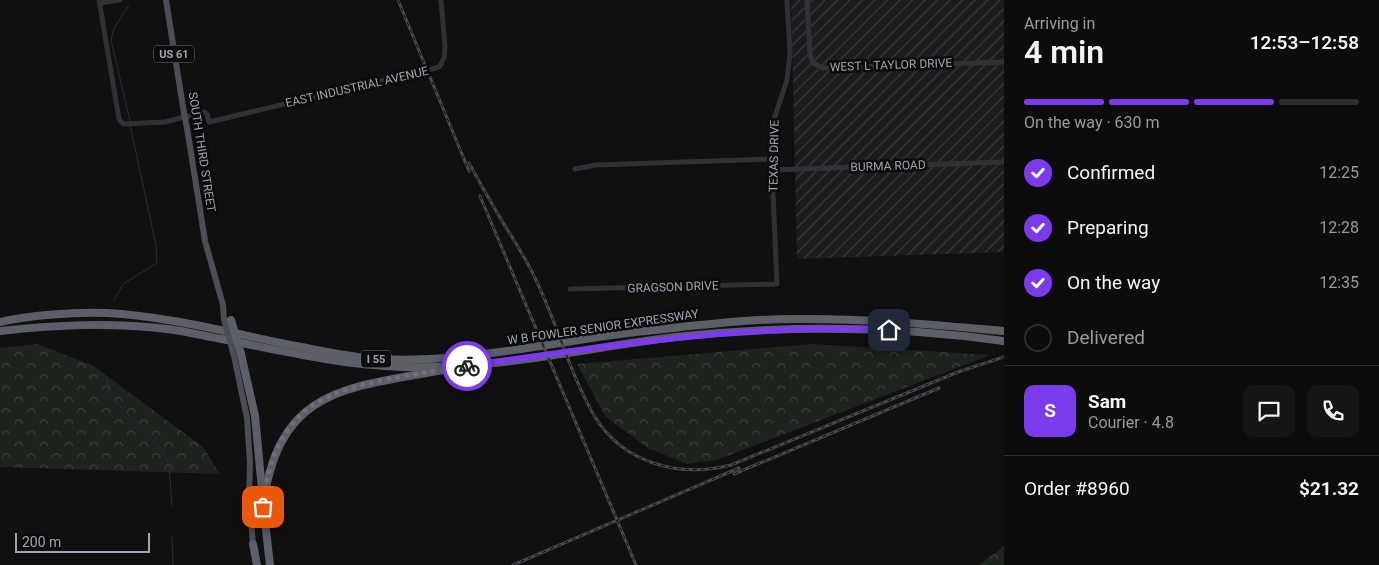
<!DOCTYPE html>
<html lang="en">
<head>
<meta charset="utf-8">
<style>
	body { margin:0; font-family:Roboto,sans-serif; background:#151516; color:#f1f3f6; height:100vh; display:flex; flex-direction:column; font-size:19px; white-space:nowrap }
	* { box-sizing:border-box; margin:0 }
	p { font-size:16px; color:#9a9b9d }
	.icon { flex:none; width:28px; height:28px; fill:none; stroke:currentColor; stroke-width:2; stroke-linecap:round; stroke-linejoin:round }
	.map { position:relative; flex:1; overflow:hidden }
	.side { display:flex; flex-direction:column; background:#0c0c0d; width:375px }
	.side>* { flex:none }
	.scale { position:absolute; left:15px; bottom:12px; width:135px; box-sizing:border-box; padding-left:5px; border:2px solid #a0a5b3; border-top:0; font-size:14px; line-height:18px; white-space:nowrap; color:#a0a5b3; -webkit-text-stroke:4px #0b0b0c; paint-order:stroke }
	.pin { position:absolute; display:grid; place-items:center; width:42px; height:42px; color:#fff; margin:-21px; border-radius:10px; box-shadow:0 2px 8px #0006 }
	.courier { position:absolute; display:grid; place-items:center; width:50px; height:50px; margin:-25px; border:4px solid #7c3aed; border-radius:50%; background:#fff; color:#222; box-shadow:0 1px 6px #0007 }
	.summary em { font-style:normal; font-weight:600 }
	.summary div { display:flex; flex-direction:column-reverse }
	.summary { display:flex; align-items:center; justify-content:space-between; height:85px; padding:0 20px }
	h1 { font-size:32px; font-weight:600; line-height:38px }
	.bar { display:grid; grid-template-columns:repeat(4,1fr); gap:8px 5px; align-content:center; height:60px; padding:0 20px }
	.bar i { height:6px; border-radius:4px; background:#2c2c2e }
	.bar .active { background:#7c3aed }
	.bar p { grid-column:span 4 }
	.line { display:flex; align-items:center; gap:12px; padding:0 20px; border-top:1px solid #2c2c2e }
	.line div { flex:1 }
	.round { display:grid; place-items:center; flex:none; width:52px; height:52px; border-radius:10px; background:#151516 }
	ol { padding:0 20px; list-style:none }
	li { display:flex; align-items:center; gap:15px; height:55px }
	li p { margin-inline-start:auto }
	li .icon { padding:5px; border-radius:50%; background:#7c3aed; color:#fff; stroke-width:4 }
	li:last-child { color:#9a9b9d }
	li i { width:28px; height:28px; border:2px solid #2c2c2e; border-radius:50% }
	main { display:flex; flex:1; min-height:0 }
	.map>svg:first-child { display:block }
</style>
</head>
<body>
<main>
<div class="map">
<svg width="1004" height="565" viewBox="0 0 1004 565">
	<defs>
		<pattern id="industrial-furrows" width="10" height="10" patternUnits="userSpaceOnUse" patternTransform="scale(1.25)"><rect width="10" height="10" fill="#1c1c1e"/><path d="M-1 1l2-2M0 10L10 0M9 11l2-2" fill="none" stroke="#3a3a3c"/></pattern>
		<pattern id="forest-crowns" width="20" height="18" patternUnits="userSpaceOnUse" patternTransform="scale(1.25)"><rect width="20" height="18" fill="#1c241d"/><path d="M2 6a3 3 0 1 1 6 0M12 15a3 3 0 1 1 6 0" fill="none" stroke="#3a413b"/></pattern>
	</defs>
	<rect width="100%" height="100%" fill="#101011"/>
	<!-- industrial -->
	<polygon fill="url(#industrial-furrows)" points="791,0 1004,0 1004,252 797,259"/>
	<!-- forest -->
	<g fill="url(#forest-crowns)">
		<polygon points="37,344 92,365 203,447 220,474 0,467 0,348"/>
		<polygon points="813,344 990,355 717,460 687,464 648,448 606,417 577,364"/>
		<polygon points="1004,546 1004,565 979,565"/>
	</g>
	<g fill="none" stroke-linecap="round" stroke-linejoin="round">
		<!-- stream -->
		<g stroke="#262e35" stroke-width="1">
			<polyline points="129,5 114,28 111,40 130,121"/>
			<polyline points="114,300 123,284 157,263 156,245 130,125"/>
			<polyline points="107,377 108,393 161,448 169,465 172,505"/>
			<polyline points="172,537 173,565"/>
		</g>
		<!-- minor -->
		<g stroke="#303136" stroke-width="5">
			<polyline points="99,0 119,119 123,124 165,122 204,112 207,114 209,122 436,68 440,66 444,58 445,46 441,0"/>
			<polyline points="807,0 810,55 813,63 823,68 1004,62"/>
			<polyline points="100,3 120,0"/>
			<polyline points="575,169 596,165 773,159"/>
			<polyline points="772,170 1004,162"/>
			<polyline points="570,289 777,284 772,170 774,119 787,80 790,53 787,0"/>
		</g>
		<!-- major -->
		<g stroke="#4c4e55" stroke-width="6">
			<polyline points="166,0 183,107"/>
			<polyline points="188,134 205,241 223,305 224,319"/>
			<polyline points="234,356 247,418 250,463 249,496 253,544"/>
		</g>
		<!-- highway -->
		<g stroke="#5c5f68" stroke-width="8">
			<path d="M0,322C32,315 73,312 106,313C168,316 235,334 296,346C323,351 350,357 377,359C470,364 562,339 654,330C701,325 749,319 796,319C866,318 935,325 1004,331"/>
			<path d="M0,331C57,325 110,322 167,329C185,331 204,336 222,339C282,351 341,365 402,367C494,370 585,348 675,337C785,325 894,326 1004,341"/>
			<polyline points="241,354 255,416 262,490"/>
			<polyline points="263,504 270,565"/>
			<path d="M263,507C278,389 344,388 443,370"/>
			<polyline points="253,544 257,565"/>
		</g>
		<!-- rail casing -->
		<g stroke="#47494f" stroke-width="3">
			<g id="rail">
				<polyline points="398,0 469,171"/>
				<path d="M469,163C478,179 486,194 495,209C508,232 524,254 535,278C557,322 570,375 595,417C624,464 680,478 731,465L958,372L1004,357"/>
				<polyline points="480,196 636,565"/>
				<polyline points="734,474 939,388"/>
				<polyline points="513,565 739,468"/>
			</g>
		</g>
		<!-- rail -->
		<use href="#rail" stroke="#0b0b0c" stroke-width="1" stroke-dasharray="4" stroke-linecap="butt"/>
		<!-- major-bridge -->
		<g stroke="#4c4e55" stroke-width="6">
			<polyline points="183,107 188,134"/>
			<polyline points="224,319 234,356"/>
		</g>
		<!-- highway-bridge -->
		<polyline stroke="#5c5f68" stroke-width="8" points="231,320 241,354"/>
	</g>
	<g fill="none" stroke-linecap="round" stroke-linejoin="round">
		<!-- done -->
		<path stroke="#6e717a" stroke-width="5" stroke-dasharray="0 9" d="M263,507C266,486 268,464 279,445C286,432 297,416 310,407C352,379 418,375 467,366"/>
		<!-- route -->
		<path stroke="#7c3aed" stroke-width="6" d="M467,366C607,346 747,323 889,330"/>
	</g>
	<g text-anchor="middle" stroke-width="5" stroke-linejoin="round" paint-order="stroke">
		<!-- shield labels -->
		<g fill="#0b0b0c" stroke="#737781" stroke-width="1">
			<rect x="154" y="45.5" width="40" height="17" rx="4"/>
			<rect x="361" y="350.5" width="30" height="17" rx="4"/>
		</g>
		<g font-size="11" font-weight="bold" fill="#a0a5b3">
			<text x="174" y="58">US 61</text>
			<text x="376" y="363">I 55</text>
		</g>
		<!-- street labels -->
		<g font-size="12" fill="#a0a5b3" stroke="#0b0b0c">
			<text transform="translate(891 65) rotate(-2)" y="4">WEST L TAYLOR DRIVE</text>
			<text transform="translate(357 87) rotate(-13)" y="4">EAST INDUSTRIAL AVENUE</text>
			<text transform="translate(202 152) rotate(81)" y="4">SOUTH THIRD STREET</text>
			<text transform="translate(774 156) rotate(-89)" y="4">TEXAS DRIVE</text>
			<text transform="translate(888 166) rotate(-2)" y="4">BURMA ROAD</text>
			<text transform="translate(673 287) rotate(-2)" y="4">GRAGSON DRIVE</text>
			<text transform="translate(603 327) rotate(-8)" y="4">W B FOWLER SENIOR EXPRESSWAY</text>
		</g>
	</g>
</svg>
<div class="scale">200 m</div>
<div class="pin" style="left:263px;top:507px;background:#ea580c"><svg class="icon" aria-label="bag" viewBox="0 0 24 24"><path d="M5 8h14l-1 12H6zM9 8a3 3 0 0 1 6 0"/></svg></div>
<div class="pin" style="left:889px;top:330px;background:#1f2937"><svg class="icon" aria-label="home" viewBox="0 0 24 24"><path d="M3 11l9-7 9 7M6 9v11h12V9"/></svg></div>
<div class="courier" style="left:467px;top:366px"><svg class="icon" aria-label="bike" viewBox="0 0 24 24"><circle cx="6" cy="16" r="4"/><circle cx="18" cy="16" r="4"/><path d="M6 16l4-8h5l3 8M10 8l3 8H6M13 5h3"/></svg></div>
</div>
<section class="side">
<div class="summary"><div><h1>4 min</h1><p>Arriving in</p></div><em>12:53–12:58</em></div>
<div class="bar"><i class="active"></i><i class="active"></i><i class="active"></i><i></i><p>On the way · 630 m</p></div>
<ol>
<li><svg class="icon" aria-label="check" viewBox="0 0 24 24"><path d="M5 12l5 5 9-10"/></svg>Confirmed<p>12:25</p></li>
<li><svg class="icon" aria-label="check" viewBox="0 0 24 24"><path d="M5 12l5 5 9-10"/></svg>Preparing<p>12:28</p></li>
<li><svg class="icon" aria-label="check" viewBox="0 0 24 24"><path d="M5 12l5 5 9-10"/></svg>On the way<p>12:35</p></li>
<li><i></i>Delivered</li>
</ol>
<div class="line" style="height:90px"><b class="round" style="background:#7c3aed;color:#fff">S</b><div><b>Sam</b><p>Courier · 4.8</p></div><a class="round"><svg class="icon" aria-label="chat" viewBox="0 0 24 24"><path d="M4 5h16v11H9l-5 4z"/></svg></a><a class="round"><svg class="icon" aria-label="phone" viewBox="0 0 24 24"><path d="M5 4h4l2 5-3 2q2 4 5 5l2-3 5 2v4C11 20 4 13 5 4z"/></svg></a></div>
<div class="line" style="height:65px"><div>Order #8960</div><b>$21.32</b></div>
</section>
</main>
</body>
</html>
